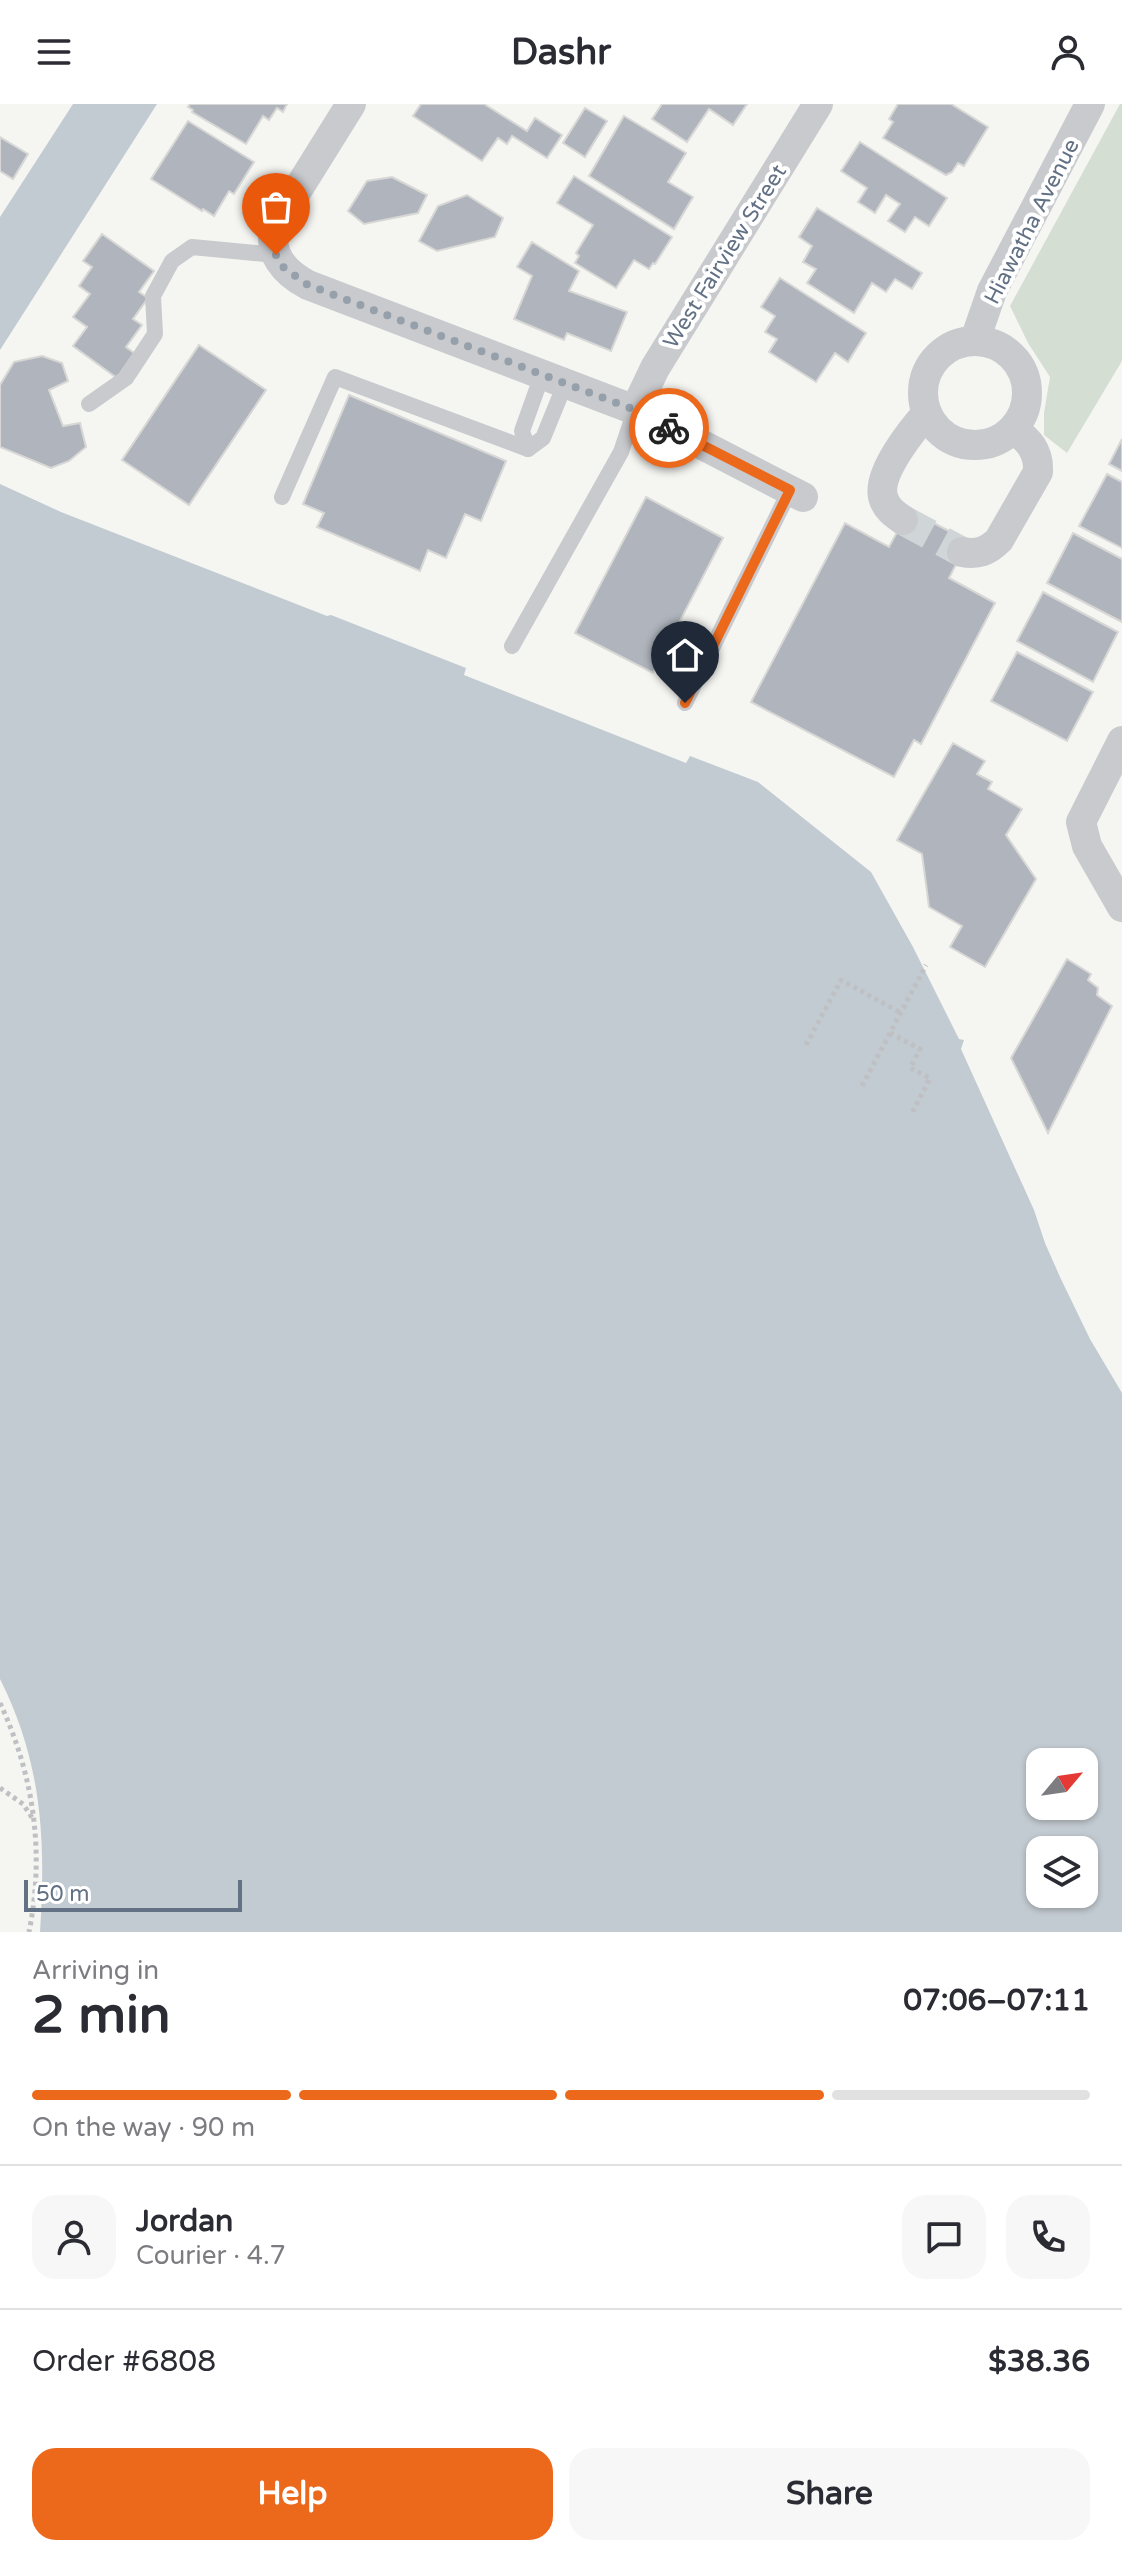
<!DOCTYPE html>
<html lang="en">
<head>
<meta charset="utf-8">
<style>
	body { margin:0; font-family:"Varela Round",sans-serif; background:#f7f7f7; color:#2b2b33; height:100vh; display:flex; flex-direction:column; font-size:30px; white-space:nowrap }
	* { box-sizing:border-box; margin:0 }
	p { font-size:26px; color:#7c7c81 }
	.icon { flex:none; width:44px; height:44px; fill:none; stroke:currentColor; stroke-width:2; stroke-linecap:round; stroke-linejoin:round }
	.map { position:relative; height:1828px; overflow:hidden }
	.sheet { display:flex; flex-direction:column; background:#fff; flex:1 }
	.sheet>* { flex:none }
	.needle { width:52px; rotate:61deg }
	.fabs { position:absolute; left:1026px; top:1644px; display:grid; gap:16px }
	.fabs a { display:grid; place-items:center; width:72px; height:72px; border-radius:16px; background:#fff; box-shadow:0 2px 6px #0004; font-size:40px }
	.scale { position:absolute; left:24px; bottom:20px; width:218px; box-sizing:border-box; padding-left:8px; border:4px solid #637185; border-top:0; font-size:22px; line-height:28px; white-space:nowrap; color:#637185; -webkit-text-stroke:6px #fff; paint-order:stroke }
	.pin { position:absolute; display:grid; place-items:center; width:68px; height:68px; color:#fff; margin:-82px -34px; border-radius:50% 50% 50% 0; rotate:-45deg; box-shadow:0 0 8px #0007 }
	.pin .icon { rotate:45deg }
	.courier { position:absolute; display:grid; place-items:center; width:80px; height:80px; margin:-40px; border:6px solid #ec691c; border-radius:50%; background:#fff; color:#222; box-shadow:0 2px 10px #0007 }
	.headline em { font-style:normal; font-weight:700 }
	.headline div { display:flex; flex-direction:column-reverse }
	.headline { display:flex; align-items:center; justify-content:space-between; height:136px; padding:0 32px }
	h1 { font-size:52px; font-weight:700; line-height:60px }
	.bar { display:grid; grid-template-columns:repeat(4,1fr); gap:12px 8px; align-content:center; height:96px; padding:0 32px }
	.bar i { height:10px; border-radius:6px; background:#e1e1e2 }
	.bar .on { background:#ec691c }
	.bar p { grid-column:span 4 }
	.line { display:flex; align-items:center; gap:20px; padding:0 32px; border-top:2px solid #e1e1e2 }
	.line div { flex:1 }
	.round { display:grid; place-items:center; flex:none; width:84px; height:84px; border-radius:24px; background:#f7f7f7 }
	.cta { display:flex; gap:16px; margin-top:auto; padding:16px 32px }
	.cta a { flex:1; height:92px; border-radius:24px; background:#ec691c; color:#fff; font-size:32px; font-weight:700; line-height:92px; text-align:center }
	.cta a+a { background:#f7f7f7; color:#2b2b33 }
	header { display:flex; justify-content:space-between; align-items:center; height:104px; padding:0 32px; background:#fff; font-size:36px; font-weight:700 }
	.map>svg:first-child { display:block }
</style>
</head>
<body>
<header><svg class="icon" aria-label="menu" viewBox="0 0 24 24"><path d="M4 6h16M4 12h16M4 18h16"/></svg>Dashr<svg class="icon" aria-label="person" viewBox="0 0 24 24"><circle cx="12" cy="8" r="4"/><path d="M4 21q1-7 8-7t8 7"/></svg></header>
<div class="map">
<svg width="1122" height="1828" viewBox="0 0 1122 1828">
	<rect width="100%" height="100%" fill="#f5f6f2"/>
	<!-- green -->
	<polygon fill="#d5ded3" points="1120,0 1122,0 1122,257 1067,349 1044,331 1044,309 1050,273 1028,239 1010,202"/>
	<!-- water -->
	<g fill="#c3cbd2" fill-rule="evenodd">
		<polygon points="73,0 157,0 0,246 0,113"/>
		<path d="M0,380L61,408L327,512L331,511L466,564L464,571L686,659L690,652L758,678L871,768L913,843L959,935L964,936L961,945L1034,1106L1045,1139L1060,1173L1090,1235L1122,1289V1828H40C46,1735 42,1659 0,1575ZM1040,1658H1084V1702H1040ZM1040,1746H1084V1790H1040Z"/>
	</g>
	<!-- building -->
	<g fill="#b0b5bd" stroke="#d7d7d5" stroke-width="2">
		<polygon points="190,0 287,0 283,8 277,4 269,16 263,12 246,40 192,8 193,6 188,3"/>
		<polygon points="421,0 484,0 527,27 535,14 562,31 547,54 512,32 507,40 498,34 482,57 413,12"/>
		<polygon points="662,0 747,0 733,21 709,5 687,38 652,15"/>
		<polygon points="898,0 951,0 988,23 964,62 958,59 952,68 946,71 883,34 893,18 889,15"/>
		<polygon points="585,4 607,17 585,53 563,39"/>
		<polygon points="624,12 686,49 668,78 693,93 674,125 589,72"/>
		<polygon points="188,17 254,58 234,90 229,87 214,112 203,105 202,107 151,75"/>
		<polygon points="0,33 28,50 13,75 0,67"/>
		<polygon points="860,38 947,94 929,122 915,113 905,128 888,117 900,100 886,91 875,109 858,98 867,84 841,67"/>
		<polygon points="574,72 672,133 655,160 653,159 649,165 634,156 616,184 575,159 579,152 576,149 593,121 557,99"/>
		<polygon points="392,73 427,91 418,109 364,120 348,107 367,77"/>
		<polygon points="467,91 503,114 495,133 437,147 419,137 438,102"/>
		<polygon points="817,104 922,169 912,185 895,175 886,188 872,179 854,209 807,179 816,165 803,158 812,142 799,133"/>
		<polygon points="102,130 154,167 139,188 148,194 133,215 142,221 126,243 134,249 117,274 73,242 87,223 73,213 90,190 79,182 92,163 83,157"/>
		<polygon points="532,138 579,167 569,187 627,208 611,247 567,229 564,236 514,215 532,172 517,163"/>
		<polygon points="780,174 866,229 848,258 835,249 816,278 769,248 777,235 765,228 775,212 761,203"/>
		<polygon points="199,241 266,286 189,401 122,356"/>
		<polygon points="42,252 62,259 68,277 49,286 63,322 80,319 86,343 69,357 51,364 0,343 0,281 14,258"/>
		<polygon points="349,291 506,357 481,417 465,410 446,454 428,446 420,467 317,423 324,409 303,400"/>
		<polygon points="1122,335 1122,367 1109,360"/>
		<polygon points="1107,370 1122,378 1122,444 1079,422"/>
		<polygon points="646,393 723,434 653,569 575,529"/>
		<polygon points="909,406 968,437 949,474 995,499 921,640 914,636 894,673 751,598 845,419 889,443"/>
		<polygon points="1073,429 1122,455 1122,518 1047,479"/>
		<polygon points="1043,488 1118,528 1093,578 1017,537"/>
		<polygon points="1017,548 1093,588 1067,637 991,597"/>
		<polygon points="953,639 985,657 977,670 992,678 988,685 1022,705 1006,731 1036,775 985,863 950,843 962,822 929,803 922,750 897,736"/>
		<polygon points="1067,855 1091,870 1088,876 1098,884 1097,891 1112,902 1048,1029 1011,954"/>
	</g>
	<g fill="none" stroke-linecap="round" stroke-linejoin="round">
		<!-- minor-tunnel -->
		<polyline stroke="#d0d5d7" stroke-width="30" stroke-dasharray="30 15" stroke-linecap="butt" points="903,416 962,448"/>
		<!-- path -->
		<g stroke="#bfc0c3" stroke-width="5" stroke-dasharray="4 4" stroke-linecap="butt">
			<polyline points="890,929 920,945 910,964 930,974 912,1009"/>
			<polyline points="806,941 841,876 901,909"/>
			<polyline points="862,982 926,861"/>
			<path d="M0,1599C34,1672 45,1749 29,1828"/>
			<polyline points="0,1684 23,1700 33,1715"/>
		</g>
		<!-- service -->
		<g stroke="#c8cace" stroke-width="16">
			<polyline points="542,271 522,327 528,345 543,334 565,280"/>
			<polyline points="89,300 126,274 155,230 153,192 172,157 192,143 276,151"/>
			<polyline points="282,393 335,273 528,345"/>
			<polyline points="512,542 621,348 635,306"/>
			<polyline points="685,599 790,386"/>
		</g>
		<!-- minor -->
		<g stroke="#c8cace" stroke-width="30">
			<path d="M351,0L275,122C267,149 285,169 308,181L635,306L803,393"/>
			<polyline points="975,236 992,187 1090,0"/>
			<circle cx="975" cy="289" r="52"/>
			<polyline points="635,306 655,264 818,0"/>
			<path d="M903,416C894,410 886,404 883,393C877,369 912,326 927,309"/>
			<path d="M962,448C978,451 988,447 999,436L1038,368C1039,347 1029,336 1013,325"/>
			<polyline points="1122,637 1081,718 1087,742 1122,803"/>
		</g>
	</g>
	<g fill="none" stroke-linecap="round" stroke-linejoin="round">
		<!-- done -->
		<polyline stroke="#96a0ab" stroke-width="8" stroke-dasharray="0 14.4" points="276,151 284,164 308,181 635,306 669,324"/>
		<!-- route -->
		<polyline stroke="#ec691c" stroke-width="10" points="669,324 790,386 685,599"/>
	</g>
	<g text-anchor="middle" stroke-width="8" stroke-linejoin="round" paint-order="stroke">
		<!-- street labels -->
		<g font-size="22" fill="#637185" stroke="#fff">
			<text transform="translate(1031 117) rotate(-63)" y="8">Hiawatha Avenue</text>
			<text transform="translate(724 152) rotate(-58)" y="8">West Fairview Street</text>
		</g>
	</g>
</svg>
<div class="fabs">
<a><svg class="needle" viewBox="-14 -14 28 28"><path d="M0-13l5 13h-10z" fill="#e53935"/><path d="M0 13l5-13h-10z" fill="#7c7c81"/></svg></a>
<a><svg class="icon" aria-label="layers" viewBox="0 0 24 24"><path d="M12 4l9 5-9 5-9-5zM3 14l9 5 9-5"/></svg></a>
</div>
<div class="scale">50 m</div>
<div class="pin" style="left:276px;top:151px;background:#ea580c"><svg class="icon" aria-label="bag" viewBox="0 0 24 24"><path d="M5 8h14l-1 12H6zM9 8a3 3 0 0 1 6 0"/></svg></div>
<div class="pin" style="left:685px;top:599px;background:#1f2937"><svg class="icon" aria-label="home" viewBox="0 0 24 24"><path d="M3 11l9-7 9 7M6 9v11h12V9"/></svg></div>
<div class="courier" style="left:669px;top:324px"><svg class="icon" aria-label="bike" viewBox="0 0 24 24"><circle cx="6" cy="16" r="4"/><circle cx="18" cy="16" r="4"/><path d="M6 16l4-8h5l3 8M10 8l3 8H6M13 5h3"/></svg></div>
</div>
<section class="sheet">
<div class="headline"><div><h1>2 min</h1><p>Arriving in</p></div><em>07:06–07:11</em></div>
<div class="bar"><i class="on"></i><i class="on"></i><i class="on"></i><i></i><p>On the way · 90 m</p></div>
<div class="line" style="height:144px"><a class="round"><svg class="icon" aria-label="person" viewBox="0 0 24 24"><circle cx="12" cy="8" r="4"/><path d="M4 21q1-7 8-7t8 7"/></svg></a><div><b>Jordan</b><p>Courier · 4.7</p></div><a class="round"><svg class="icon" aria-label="chat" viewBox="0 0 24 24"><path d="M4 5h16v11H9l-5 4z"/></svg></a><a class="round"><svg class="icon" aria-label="phone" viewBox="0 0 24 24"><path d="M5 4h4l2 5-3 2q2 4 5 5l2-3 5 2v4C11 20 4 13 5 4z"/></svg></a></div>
<div class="line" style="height:104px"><div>Order #6808</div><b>$38.36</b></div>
<div class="cta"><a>Help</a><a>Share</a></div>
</section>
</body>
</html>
